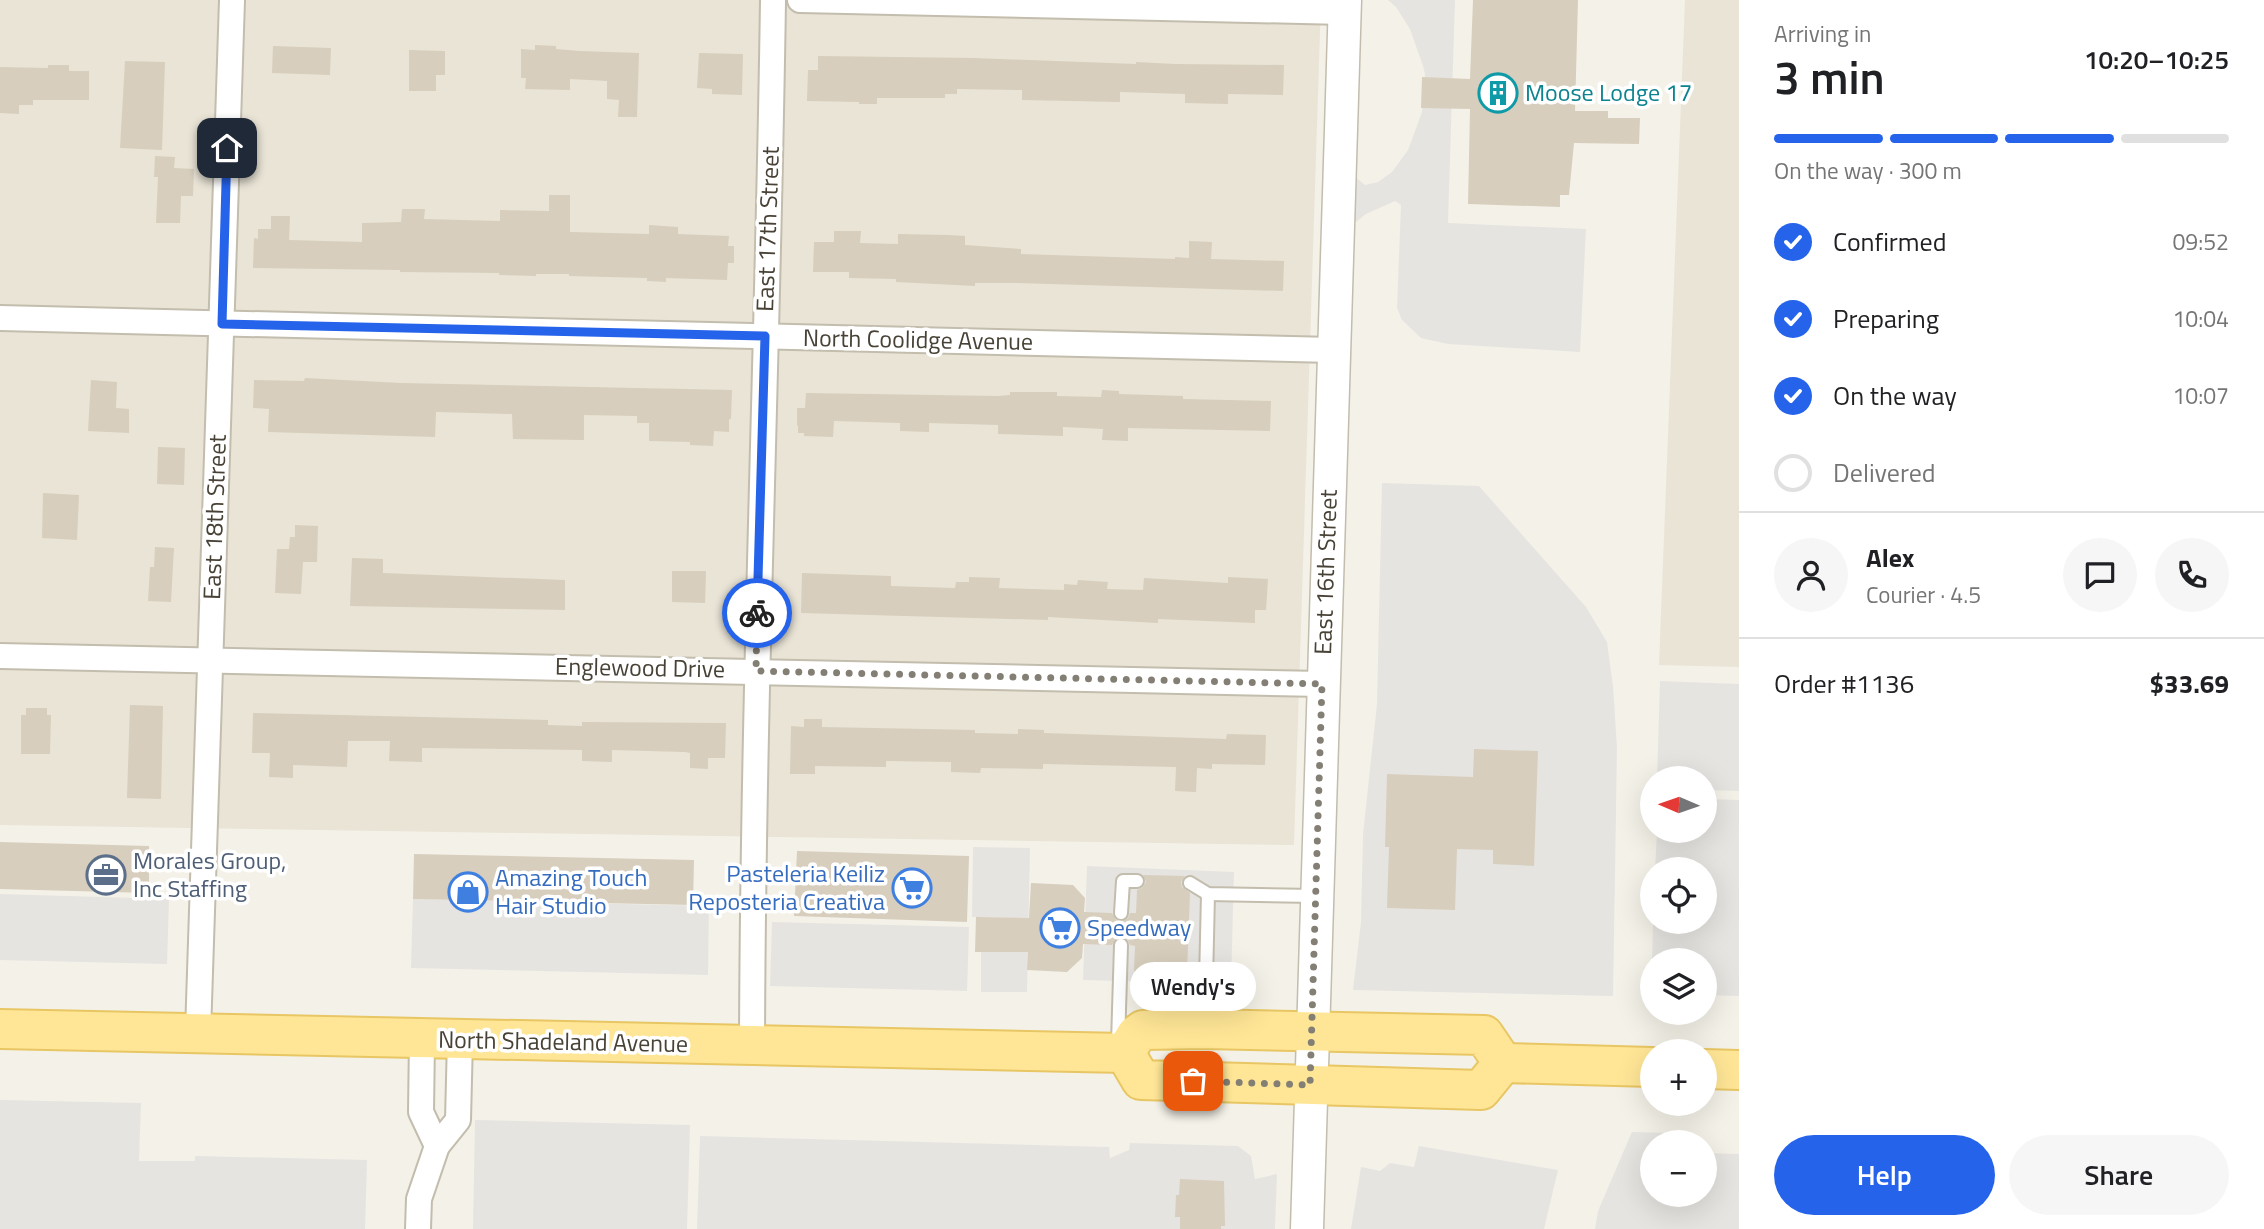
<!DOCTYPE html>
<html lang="en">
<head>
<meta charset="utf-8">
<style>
	body { margin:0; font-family:"Titillium Web",sans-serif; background:#f6f6f6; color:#202124; height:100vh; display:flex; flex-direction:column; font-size:26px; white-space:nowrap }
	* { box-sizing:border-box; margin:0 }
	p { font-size:23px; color:#757577 }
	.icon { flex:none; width:38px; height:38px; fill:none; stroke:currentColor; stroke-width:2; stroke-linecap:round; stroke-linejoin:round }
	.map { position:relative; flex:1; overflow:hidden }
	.drawer { display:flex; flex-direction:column; background:#fff; width:525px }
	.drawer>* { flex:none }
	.needle { width:46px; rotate:272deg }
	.tools { position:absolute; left:1640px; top:766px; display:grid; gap:14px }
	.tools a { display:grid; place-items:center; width:77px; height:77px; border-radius:50%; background:#fff; box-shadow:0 7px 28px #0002; font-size:35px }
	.pin { position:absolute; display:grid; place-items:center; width:60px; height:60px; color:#fff; margin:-30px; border-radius:14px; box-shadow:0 4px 10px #0006 }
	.courier { position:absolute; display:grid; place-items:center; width:70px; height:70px; margin:-35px; border:5px solid #2563eb; border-radius:50%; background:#fff; color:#222; box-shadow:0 2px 9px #0007 }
	.bubble { position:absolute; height:49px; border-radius:24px; background:#fff; box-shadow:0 7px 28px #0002; font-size:23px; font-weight:600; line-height:49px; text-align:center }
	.summary em { font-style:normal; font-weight:600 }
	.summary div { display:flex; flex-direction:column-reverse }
	.summary { display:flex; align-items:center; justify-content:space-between; height:119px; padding:0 35px }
	h1 { font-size:46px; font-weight:600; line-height:52px }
	.bar { display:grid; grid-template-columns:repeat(4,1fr); gap:10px 7px; align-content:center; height:84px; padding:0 35px }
	.bar i { height:9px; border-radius:5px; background:#e0e0e0 }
	.bar .on { background:#2563eb }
	.bar p { grid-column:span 4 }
	.line { display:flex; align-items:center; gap:18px; padding:0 35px; border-top:2px solid #e0e0e0 }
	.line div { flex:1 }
	.round { display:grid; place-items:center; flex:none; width:74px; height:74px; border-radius:37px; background:#f6f6f6 }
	ol { padding:0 35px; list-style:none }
	li { display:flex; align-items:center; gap:21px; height:77px }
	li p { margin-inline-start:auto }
	li .icon { padding:7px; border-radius:50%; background:#2563eb; color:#fff; stroke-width:4 }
	li:last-child { color:#757577 }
	li i { width:38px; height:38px; border:4px solid #e0e0e0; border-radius:50% }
	.primary-button { display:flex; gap:14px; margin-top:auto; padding:14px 35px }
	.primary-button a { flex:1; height:80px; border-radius:42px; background:#2563eb; color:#fff; font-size:28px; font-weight:600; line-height:80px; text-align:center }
	.primary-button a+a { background:#f6f6f6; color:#202124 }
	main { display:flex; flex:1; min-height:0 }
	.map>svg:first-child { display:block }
</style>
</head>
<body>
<main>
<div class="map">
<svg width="1739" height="1229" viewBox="0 0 1739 1229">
	<rect width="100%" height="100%" fill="#f4f1e8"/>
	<!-- residential -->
	<g fill="#e9e4d6">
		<polygon points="0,0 1321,0 1294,845 0,825"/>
		<polygon points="1685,0 1739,0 1739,667 1659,665"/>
	</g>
	<!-- parking -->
	<g fill="#e6e4e0">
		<polygon points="1388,0 1455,0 1448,223 1586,229 1580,352 1448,344 1421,338 1402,320 1397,308 1401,205 1395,201 1366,214 1352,225 1353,175 1365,185 1378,182 1392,172 1408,150 1422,112 1425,74 1423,66 1410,29 1396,7"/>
		<polygon points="1382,483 1479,486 1586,607 1607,642 1613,686 1617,748 1613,996 1353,990 1361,922 1363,834 1377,704"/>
		<polygon points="1660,681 1739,684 1739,791 1705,790 1704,779 1657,779"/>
		<polygon points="1705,799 1739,800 1739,996 1705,995 1704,961 1652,961 1653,922 1704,922 1704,870 1655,870 1657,831 1704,831"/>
		<polygon points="973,847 1030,848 1027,992 981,992 981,952 1012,952 1013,918 972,917"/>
		<polygon points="1087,866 1234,872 1231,984 1083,980"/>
		<polygon points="0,894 169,899 167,964 0,960"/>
		<polygon points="413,899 709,906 708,975 411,968"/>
		<polygon points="772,922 969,927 967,991 770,986"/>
		<polygon points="0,1100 141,1103 139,1161 195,1161 195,1156 367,1160 365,1229 0,1229"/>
		<polygon points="475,1120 690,1125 687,1229 473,1229"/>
		<polygon points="1632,1132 1669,1133 1681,1143 1652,1143 1652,1195 1704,1195 1705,1153 1739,1154 1739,1229 1595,1229 1598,1211"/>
		<polygon points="700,1136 1109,1147 1110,1158 1129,1150 1130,1143 1238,1146 1251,1156 1255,1179 1277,1174 1275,1229 697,1229"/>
		<polygon points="1419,1146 1558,1170 1544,1229 1351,1229 1361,1167 1380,1171 1390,1163 1414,1167"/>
	</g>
	<!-- building -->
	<g fill="#d7cebd">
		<polygon points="1473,0 1578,0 1575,111 1608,111 1608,118 1640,118 1639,144 1574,143 1569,195 1560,195 1560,207 1468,204 1470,109 1421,108 1422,77 1470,79"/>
		<polygon points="535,45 556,46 556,49 580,51 639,53 637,117 618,117 619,100 607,99 607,81 570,79 570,90 525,89 526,78 521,78 521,49 535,50"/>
		<polygon points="273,46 331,48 330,75 272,73"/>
		<polygon points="409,50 445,51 445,75 436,75 436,91 409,91"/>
		<polygon points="699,53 743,54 742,95 712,94 712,89 697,88"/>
		<polygon points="818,56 974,58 1136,64 1136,62 1175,64 1284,65 1283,95 1228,94 1228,104 1185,103 1185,94 1120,92 1120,102 1022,100 1022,90 957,89 957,94 945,94 945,98 877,98 877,104 859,104 859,102 807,101 808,70 818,70"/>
		<polygon points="125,61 165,62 162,150 120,148"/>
		<polygon points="48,65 69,65 69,71 89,71 89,100 33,100 33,105 19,105 19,114 0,113 0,67 48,68"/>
		<polygon points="155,156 175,157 174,168 194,169 193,196 181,196 180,223 156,223 158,177 154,177"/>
		<polygon points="549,195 570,195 570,232 649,234 649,225 678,227 678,234 729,236 728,246 734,246 734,263 728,263 727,280 666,278 666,282 647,281 647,278 569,276 569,274 536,274 536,276 499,275 499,273 400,272 400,270 253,268 254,238 258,239 258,229 271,229 271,216 290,216 289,240 362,242 362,223 401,222 402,209 425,209 424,219 500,221 500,210 549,211"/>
		<polygon points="834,231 861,231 860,243 898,244 898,234 948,235 965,236 965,245 1021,249 1021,254 1175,259 1175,257 1189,258 1189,241 1212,242 1211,259 1284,261 1283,291 1017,283 975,283 975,286 896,282 896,279 849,278 849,272 813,272 814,242 834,242"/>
		<polygon points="305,378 401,383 732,390 731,419 729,419 729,432 714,431 713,446 690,445 690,442 649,441 649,423 637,423 637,416 584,415 584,440 513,439 512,414 436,412 435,437 268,432 269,409 253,408 254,380 304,381"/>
		<polygon points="91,380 117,382 116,408 129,409 129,433 88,431"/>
		<polygon points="1102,390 1119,391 1119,394 1183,396 1183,399 1271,401 1270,431 1128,428 1128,441 1102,440 1103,429 1063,427 1063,436 998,434 998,425 929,423 929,432 900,431 900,423 834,421 833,437 804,436 804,433 798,433 798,426 797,425 797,408 805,408 806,393 998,396 1010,395 1010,392 1057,392 1057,396 1101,397"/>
		<polygon points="158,447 185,448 184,485 157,484"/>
		<polygon points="43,493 79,495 77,540 42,538"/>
		<polygon points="295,525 318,526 317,562 303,562 301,594 275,593 277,549 289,549 290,537 295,537"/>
		<polygon points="155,547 174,548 171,602 148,601 150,567 154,567"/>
		<polygon points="352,558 383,559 383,573 565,580 565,610 350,606"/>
		<polygon points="672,571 706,571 705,603 672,602"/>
		<polygon points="802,573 891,576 891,586 955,588 956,582 969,582 969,577 1000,578 999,588 1064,590 1064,584 1077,585 1078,580 1108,582 1107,589 1143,590 1144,578 1228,583 1228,577 1268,579 1266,610 1255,610 1255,623 1158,619 1158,623 1048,617 1048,620 801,613"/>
		<polygon points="130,705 163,706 161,799 127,798"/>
		<polygon points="26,708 47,708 47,715 51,715 50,754 21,754 21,715 26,715"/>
		<polygon points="253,713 548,720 548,725 582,726 582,722 726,723 725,758 708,758 708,769 690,768 690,753 685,752 612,750 612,762 582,761 582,750 422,748 422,762 389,761 390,741 348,741 347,767 293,765 293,778 269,777 270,753 252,753"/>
		<polygon points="804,719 822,719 822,727 975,730 975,733 1018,734 1018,729 1044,730 1044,733 1226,739 1227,734 1266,735 1265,765 1212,764 1212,769 1197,768 1196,792 1175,791 1176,767 1043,764 1043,769 981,768 980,773 951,772 951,762 886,761 886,767 815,766 815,774 790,774 791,726 804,727"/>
		<polygon points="1474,749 1538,751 1534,866 1493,864 1493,850 1457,849 1455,910 1387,908 1389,847 1385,847 1387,774 1473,777"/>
		<polygon points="0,842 149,846 149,893 0,889"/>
		<polygon points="797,851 969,856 967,922 794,916"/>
		<polygon points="414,854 694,860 693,905 413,899"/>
		<polygon points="1143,875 1185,876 1181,882 1182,887 1190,893 1187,973 1134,971 1135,946 1130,945 1128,940 1122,936 1116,938 1112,945 1083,944 1082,958 1067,972 1027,970 1028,952 975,952 976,917 1029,918 1031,883 1073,885 1085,898 1084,912 1112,913 1116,920 1121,922 1128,918 1130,913 1136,913 1137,890 1142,888 1146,882"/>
		<polygon points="1180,1179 1224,1181 1225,1226 1221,1226 1221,1229 1180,1229 1180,1217 1175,1217 1176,1195 1179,1195"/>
	</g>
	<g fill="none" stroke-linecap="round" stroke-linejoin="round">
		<!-- service casing -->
		<g stroke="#c3bdad" stroke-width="16">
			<g id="service">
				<polyline points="1190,883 1208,894 1315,896"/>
				<polyline points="1121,913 1123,881 1137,881"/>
				<polyline points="1205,1025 1208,894"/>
				<polyline points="1118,1043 1121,945"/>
			</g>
		</g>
		<!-- minor casing -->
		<g stroke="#c3bdad" stroke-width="28">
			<g id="minor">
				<polyline points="800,0 1344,12"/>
				<polyline points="0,318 1333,350"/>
				<polyline points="0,656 1322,684"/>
				<polyline points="198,1033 232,0"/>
				<polyline points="422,1039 421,1112 437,1146"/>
				<path d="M752,1046C753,697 768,349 773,0"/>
				<polyline points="418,1229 419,1199 437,1146 458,1120 460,1039"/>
			</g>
		</g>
		<!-- tertiary casing -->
		<g stroke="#c3bdad" stroke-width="35">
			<polyline id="tertiary" points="1307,1229 1345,0"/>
		</g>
		<!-- primary casing -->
		<g stroke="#e8c663" stroke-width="42">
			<g id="primary">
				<polyline points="0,1029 1125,1053"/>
				<polyline points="1125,1053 1141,1080 1481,1090 1503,1063"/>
				<polyline points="1125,1053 1136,1035 1143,1030 1205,1029 1484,1035 1503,1063"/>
				<polyline points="1503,1063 1652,1067"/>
				<polyline points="1704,1069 1739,1070"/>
			</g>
		</g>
		<!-- service -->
		<use href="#service" stroke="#fff" stroke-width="12"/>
		<!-- minor -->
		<use href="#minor" stroke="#fff" stroke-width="24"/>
		<!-- tertiary -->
		<use href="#tertiary" stroke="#fff" stroke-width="32"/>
		<!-- primary -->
		<use href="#primary" stroke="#ffe696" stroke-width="38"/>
	</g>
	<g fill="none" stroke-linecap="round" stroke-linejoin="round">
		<!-- done -->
		<polyline stroke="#847f74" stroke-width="7" stroke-dasharray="0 12.6" points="757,613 756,671 1322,684 1310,1085 1193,1081"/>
		<!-- route -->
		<polyline stroke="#2563eb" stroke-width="9" points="227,148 222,324 765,336 757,613"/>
	</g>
	<!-- icons -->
	<defs>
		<g id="building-ring" transform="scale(2.0125)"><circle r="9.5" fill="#fff" stroke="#0f9aa8" stroke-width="1.5"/><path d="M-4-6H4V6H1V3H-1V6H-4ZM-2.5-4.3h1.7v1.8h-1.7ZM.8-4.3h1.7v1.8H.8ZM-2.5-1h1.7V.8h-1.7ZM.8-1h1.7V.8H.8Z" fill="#0f9aa8"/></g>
		<g id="office-ring" transform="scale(2.0125)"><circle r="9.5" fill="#fff" stroke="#5c6f8a" stroke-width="1.5"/><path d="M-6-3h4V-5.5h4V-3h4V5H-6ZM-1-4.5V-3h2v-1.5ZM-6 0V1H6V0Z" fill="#5c6f8a"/></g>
		<g id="supermarket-ring" transform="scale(2.0125)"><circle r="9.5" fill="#fff" stroke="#3f7fe0" stroke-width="1.5"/><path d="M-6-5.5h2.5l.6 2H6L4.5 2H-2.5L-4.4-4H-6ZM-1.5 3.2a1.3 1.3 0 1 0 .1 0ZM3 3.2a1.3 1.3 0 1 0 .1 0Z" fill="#3f7fe0"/></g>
		<g id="shop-ring" transform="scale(2.0125)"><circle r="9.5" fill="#fff" stroke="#3f7fe0" stroke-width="1.5"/><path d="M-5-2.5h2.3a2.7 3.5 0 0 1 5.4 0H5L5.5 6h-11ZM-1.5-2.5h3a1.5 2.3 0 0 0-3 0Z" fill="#3f7fe0"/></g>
	</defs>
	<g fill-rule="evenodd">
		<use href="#building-ring" x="1498" y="93"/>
		<use href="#office-ring" x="106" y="875"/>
		<use href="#supermarket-ring" x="912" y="888"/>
		<use href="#shop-ring" x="468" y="892"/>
		<use href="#supermarket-ring" x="1060" y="928"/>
	</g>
	<g text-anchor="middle" stroke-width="7" stroke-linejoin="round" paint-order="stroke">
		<!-- culture labels -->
		<g font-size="24" fill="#0d838f" stroke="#fff" text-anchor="start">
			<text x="1525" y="101">Moose Lodge 17</text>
		</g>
		<!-- street labels -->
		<g font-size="24" fill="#484236" stroke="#fff">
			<text transform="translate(768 229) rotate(-88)" y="8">East 17th Street</text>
			<text transform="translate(918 340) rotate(1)" y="8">North Coolidge Avenue</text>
			<text transform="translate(215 517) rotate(-88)" y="8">East 18th Street</text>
			<text transform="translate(1326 572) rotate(-88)" y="8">East 16th Street</text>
			<text transform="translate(640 668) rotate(1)" y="8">Englewood Drive</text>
			<text transform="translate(563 1042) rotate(1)" y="8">North Shadeland Avenue</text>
		</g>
		<!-- service labels -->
		<g font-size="24" fill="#4e5e75" stroke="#fff" text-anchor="start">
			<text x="133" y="869">Morales Group,<tspan x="133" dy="28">Inc Staffing</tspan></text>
		</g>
		<!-- shop labels -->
		<g font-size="24" fill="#366cbe" stroke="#fff" text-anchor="start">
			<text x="885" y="882" text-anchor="end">Pasteleria Keiliz<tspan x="885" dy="28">Reposteria Creativa</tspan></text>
			<text x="495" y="886">Amazing Touch<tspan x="495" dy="28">Hair Studio</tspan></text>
			<text x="1087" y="936">Speedway</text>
		</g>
	</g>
</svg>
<div class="tools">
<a><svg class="needle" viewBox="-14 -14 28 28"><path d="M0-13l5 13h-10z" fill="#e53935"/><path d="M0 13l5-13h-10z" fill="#757577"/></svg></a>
<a><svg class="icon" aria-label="locate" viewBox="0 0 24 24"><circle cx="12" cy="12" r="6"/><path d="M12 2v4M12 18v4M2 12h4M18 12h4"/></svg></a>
<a><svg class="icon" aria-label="layers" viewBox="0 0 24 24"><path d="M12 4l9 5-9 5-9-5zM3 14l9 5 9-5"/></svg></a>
<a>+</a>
<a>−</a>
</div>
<div class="pin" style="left:1193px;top:1081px;background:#ea580c"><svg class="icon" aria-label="bag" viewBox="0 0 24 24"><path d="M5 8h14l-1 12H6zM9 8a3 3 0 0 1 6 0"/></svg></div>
<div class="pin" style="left:227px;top:148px;background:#1f2937"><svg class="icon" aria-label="home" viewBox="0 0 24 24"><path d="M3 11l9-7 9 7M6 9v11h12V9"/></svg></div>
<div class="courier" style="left:757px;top:613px"><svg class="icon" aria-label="bike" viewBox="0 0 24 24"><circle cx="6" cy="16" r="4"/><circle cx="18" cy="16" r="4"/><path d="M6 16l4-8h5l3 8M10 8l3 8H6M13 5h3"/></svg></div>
<div class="bubble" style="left:1130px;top:962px;width:126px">Wendy's</div>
</div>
<section class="drawer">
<div class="summary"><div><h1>3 min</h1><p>Arriving in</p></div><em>10:20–10:25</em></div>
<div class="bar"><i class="on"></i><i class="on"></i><i class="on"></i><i></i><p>On the way · 300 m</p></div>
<ol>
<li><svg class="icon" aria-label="check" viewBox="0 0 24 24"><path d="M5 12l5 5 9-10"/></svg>Confirmed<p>09:52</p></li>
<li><svg class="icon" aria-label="check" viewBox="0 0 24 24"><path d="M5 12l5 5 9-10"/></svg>Preparing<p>10:04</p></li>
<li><svg class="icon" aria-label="check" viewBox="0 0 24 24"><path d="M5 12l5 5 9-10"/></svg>On the way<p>10:07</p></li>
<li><i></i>Delivered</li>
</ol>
<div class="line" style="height:126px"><a class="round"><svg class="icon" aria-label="person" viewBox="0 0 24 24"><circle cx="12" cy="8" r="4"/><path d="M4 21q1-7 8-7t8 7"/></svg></a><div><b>Alex</b><p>Courier · 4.5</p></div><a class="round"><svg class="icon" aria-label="chat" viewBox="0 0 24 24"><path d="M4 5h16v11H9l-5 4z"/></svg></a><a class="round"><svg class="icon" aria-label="phone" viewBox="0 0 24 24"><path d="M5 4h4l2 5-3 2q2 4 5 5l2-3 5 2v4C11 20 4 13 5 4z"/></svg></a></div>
<div class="line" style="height:91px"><div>Order #1136</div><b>$33.69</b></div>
<div class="primary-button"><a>Help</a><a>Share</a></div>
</section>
</main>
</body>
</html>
